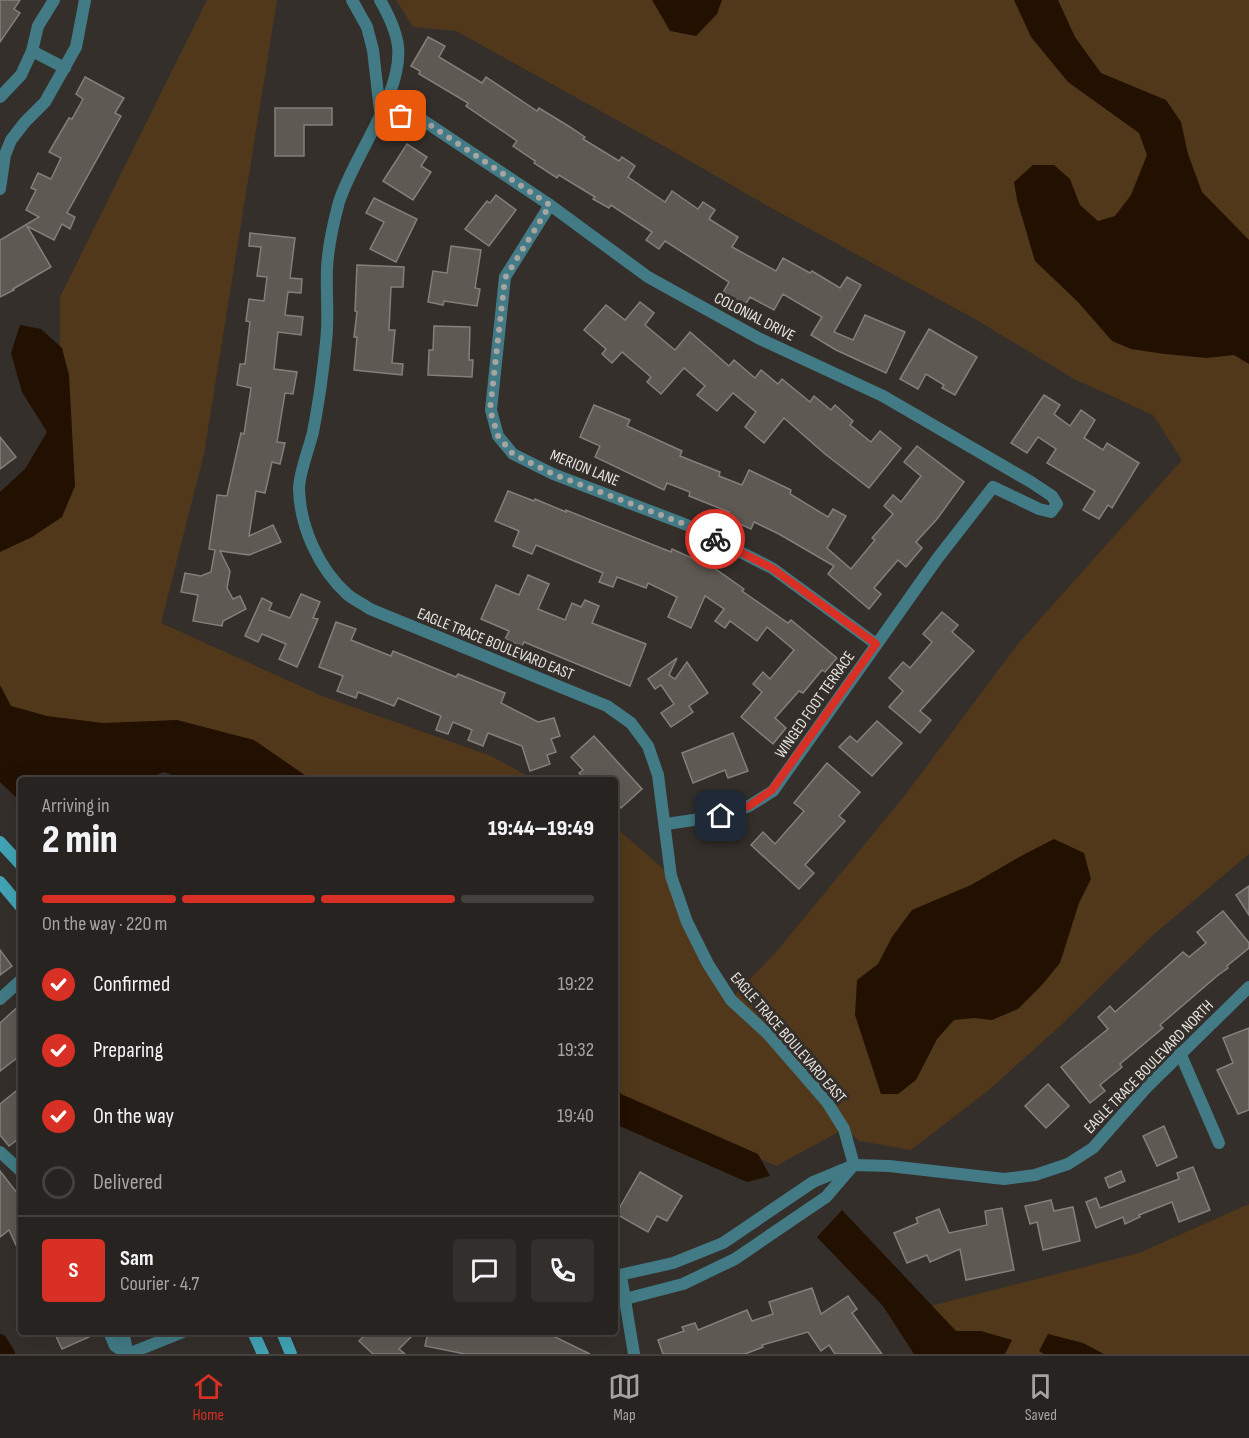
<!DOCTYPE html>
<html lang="en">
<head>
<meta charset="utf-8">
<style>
	body { margin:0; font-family:"Sofia Sans Condensed",sans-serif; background:#332f2d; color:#f1f3f6; height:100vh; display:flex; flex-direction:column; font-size:22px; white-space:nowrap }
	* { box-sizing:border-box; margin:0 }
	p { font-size:20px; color:#a4a4a5 }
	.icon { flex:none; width:33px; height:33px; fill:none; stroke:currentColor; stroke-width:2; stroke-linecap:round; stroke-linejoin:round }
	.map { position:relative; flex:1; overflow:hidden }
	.drawer { position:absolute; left:18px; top:777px; width:600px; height:558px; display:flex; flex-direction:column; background:#272320; border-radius:6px; box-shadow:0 6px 24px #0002,0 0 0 2px #43403e }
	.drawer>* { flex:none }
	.pin { position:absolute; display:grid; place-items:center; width:51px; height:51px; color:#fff; margin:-26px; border-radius:12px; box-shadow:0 3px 9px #0006 }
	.courier { position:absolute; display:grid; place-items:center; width:60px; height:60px; margin:-30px; border:4px solid #d93025; border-radius:50%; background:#fff; color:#222; box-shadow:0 2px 8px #0007 }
	.headline em { font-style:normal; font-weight:800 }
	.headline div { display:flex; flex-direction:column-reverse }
	.headline { display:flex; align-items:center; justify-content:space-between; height:102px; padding:0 24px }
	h1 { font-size:39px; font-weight:800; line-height:45px }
	.bar { display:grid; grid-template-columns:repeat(4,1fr); gap:9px 6px; align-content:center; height:72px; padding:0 24px }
	.bar i { height:8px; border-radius:4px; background:#43403e }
	.bar .on { background:#d93025 }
	.bar p { grid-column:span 4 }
	.line { display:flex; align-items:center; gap:15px; padding:0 24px; border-top:2px solid #43403e }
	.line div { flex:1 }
	.round { display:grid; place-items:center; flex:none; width:63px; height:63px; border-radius:6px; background:#332f2d }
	ol { padding:0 24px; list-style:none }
	li { display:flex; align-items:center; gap:18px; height:66px }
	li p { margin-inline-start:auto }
	li .icon { padding:6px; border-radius:50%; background:#d93025; color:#fff; stroke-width:4 }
	li:last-child { color:#a4a4a5 }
	li i { width:33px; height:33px; border:3px solid #43403e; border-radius:50% }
	.tabs { display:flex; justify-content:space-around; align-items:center; height:84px; border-top:2px solid #43403e; background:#272320; font-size:16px; color:#a4a4a5 }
	.tabs a { display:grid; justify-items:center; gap:3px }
	.tabs .on { color:#d93025 }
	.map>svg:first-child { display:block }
</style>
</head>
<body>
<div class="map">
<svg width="1249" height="1354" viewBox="0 0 1249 1354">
	<rect width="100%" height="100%" fill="#342f2b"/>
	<!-- green -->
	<g fill="#51381a">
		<polygon points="207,0 277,0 204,454 161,623 322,696 491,756 535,780 221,780 0,743 0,524 60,430 60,297"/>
		<polygon points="396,0 1249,0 1249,854 1152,936 1060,1026 990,1089 911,1150 860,1141 844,1129 776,1166 622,1097 615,1080 615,827 666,871 731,999 777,951 906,794 1017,645 1182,460 1153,415 1074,379 975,319 766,205 662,145 456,31 413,27"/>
		<polygon points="1249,1204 1249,1354 948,1354 915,1310 1139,1253"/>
	</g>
	<!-- water -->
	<g fill="#221000">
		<polygon points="652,0 722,0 717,14 696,36 670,31"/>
		<polygon points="1014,0 1058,0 1075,37 1101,73 1166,100 1181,122 1188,154 1202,192 1249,240 1249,364 1234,355 1206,358 1165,354 1131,349 1112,341 1078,302 1035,261 1017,200 1014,182 1033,165 1054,165 1070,179 1080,205 1098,221 1115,216 1131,195 1147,155 1139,133 1068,82 1031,37"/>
		<polygon points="20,325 41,329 62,348 69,375 75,486 62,517 32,537 0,552 0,492 25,469 47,432 22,392 11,353"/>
		<polygon points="0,685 11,706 47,716 103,723 177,720 254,740 312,780 186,780 164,772 143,780 21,780 21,802 0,782"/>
		<polygon points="1054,839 1084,853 1091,879 1079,903 1060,963 1041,986 1018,1009 992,1020 974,1018 954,1020 937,1039 916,1080 898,1094 881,1094 855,1015 857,980 878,964 892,937 912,910 971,885 1021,856"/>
		<polygon points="615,1080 621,1094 758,1154 770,1176 747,1182 615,1124"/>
		<polygon points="842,1210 956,1331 981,1331 1012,1340 1005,1354 914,1354 883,1306 817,1237"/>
		<polygon points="1048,1334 1083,1343 1104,1354 1044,1354 1039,1351"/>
	</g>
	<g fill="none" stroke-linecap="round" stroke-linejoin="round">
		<!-- canal -->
		<polyline stroke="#221000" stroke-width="14" points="0,1341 8,1354"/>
	</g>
	<!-- building -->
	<g fill="#5e5953" stroke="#857f7a" stroke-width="1.5">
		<polygon points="0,0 20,0 14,9 20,13 0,42"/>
		<polygon points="428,37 445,46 439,57 482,83 486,77 537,111 539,108 570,127 585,137 583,139 619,161 622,157 635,166 628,177 665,202 672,191 698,209 703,202 715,210 709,219 738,237 732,247 776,271 783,258 810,273 812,271 840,288 847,277 861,285 834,332 853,340 865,315 905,332 886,373 836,350 811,335 822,317 783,294 774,310 750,297 743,308 721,296 729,282 665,241 659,249 646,240 652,232 611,205 609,208 593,199 595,197 559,175 557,178 534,163 535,161 513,146 517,141 466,106 468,103 419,74 420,71 411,66"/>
		<polygon points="85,77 124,98 115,113 121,116 67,213 75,217 70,229 62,224 54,240 27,226 51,267 13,289 14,290 0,297 0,240 39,217 26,210 36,190 31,188 38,173 51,179 61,158 49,152 69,118 72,119 83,99 76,94"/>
		<polygon points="275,108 332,108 332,125 304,125 304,156 275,156"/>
		<polygon points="407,144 427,157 421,166 431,172 413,200 383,181"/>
		<polygon points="496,195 516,210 489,246 465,229 487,201 490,203"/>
		<polygon points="374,198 417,219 396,262 370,249 384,222 366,213"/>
		<polygon points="250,233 295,238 290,278 302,279 301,293 288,292 285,315 303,317 301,335 278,332 274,369 297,372 293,394 285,393 277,442 285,443 280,464 272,462 265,493 256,491 249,536 273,525 281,542 249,555 220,551 230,571 227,588 233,599 240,596 246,609 223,621 222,626 193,621 198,595 181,592 185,573 201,576 211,572 215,550 209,549 217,495 227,496 241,433 244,434 251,388 237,385 240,364 245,364 250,322 246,321 249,299 264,301 267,277 257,276 261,247 249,246"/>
		<polygon points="451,246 481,250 475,288 480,289 477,306 444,301 443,305 428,302 433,271 447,273"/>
		<polygon points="357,265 404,267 403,287 391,287 389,330 395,330 392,363 403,364 402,375 354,370 357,337 354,337 357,312 355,311"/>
		<polygon points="640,302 654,313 645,325 675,350 690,332 729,366 734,360 755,378 761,370 778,384 782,379 810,402 814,396 831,410 835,405 853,421 850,425 871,442 880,431 901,448 869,488 825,454 784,418 764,443 745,427 756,412 733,393 717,411 697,395 705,386 684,368 661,394 647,382 651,377 622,352 612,363 602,354 606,349 584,330 606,305 625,320"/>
		<polygon points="434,326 470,327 469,360 473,360 472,377 428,375 429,350 433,350"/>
		<polygon points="929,329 977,357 955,395 942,388 944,385 926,374 918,389 900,379"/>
		<polygon points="1044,395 1060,405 1054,414 1070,426 1081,410 1095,420 1084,438 1103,450 1107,443 1139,463 1112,508 1108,505 1099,519 1083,510 1095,491 1047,463 1056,449 1038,437 1027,453 1011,443"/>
		<polygon points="594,405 630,420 627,426 682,451 680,456 720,472 719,476 742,485 749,470 791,490 790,494 828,517 833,509 846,516 827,548 851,569 875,540 872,538 893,514 884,506 893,495 901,502 921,476 904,462 917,446 964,482 937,519 916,542 922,548 906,567 898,560 874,588 881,594 869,609 828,574 834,566 779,534 754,522 751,529 726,518 729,512 689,496 690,492 667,483 664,490 595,457 600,446 580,437"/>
		<polygon points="0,437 16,457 0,469"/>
		<polygon points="508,491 534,501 535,499 566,512 566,510 671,552 672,549 714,568 744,589 742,591 788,623 791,620 837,658 825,672 822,670 803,693 799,691 775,718 786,728 773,744 741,717 762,692 753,684 763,672 770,679 794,650 767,627 757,641 730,621 725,628 715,621 724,609 705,596 691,628 668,617 677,597 648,583 646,588 617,577 613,587 599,582 603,573 536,545 532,554 513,546 519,531 495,521"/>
		<polygon points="528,575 549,584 538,609 565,620 572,603 581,607 585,600 599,606 592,623 646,644 630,686 524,642 522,646 505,639 509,631 481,619 496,585 519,595"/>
		<polygon points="301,594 320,602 313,618 318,619 297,667 279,659 286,644 262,634 258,642 245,636 262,598 272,603 269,610 290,618"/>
		<polygon points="942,612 958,625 952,632 974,651 920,711 931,720 920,733 889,707 903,691 889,678 903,662 910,668 932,642 923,634"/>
		<polygon points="336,622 356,629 351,640 391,656 393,651 456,677 458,674 505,693 501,703 538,722 554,718 560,736 551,739 556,752 547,755 550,764 530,771 522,746 488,733 483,746 468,740 472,730 453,722 448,734 436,730 441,716 398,698 394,706 358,692 356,698 337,691 343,676 319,667"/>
		<polygon points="677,658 669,675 675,679 687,662 708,693 689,706 693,712 671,727 661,713 674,704 661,685 655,689 648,679"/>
		<polygon points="877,721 902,743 872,776 839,747 850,736 857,742"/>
		<polygon points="733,733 748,771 728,778 725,770 693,783 682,753"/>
		<polygon points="594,736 642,789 621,808 615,801 615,780 586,780 579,773 583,770 571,757"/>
		<polygon points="827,763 860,792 839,816 845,821 805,865 814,873 799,889 751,845 763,832 775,844 804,811 794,803"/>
		<polygon points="1249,886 1249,915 1236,895"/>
		<polygon points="1223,911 1249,943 1249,948 1227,966 1228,968 1217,976 1160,1025 1163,1028 1120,1064 1122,1067 1100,1085 1105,1091 1090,1103 1061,1067 1108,1029 1098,1017 1110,1006 1115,1012 1183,952 1189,957 1206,943 1197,932"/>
		<polygon points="0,950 12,966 0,975"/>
		<polygon points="21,1004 21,1055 0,1071 0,1023"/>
		<polygon points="1249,1028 1249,1110 1238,1114 1217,1070 1233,1063 1223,1038"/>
		<polygon points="1048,1084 1069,1106 1046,1128 1025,1106"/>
		<polygon points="21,1087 21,1137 9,1146 0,1135 0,1104"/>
		<polygon points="1164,1126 1177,1157 1157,1166 1143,1136"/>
		<polygon points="1193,1167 1210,1210 1179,1222 1172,1202 1139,1215 1140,1217 1125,1224 1123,1217 1096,1228 1086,1202 1096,1198 1100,1208 1179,1179 1177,1173"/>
		<polygon points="0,1171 21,1198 21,1256 9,1230 0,1237"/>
		<polygon points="1121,1171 1125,1181 1109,1188 1105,1178"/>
		<polygon points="640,1172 682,1196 667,1221 657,1216 648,1232 616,1214"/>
		<polygon points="1051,1200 1054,1211 1073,1207 1080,1241 1043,1250 1037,1222 1030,1224 1025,1206"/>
		<polygon points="1002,1208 1014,1270 966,1280 960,1249 930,1262 927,1255 907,1263 894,1233 918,1223 916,1218 939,1209 949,1233 987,1225 985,1211"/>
		<polygon points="812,1288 821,1314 848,1296 857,1309 852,1313 882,1354 835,1354 829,1345 821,1351 808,1332 762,1345 763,1347 745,1354 663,1354 658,1340 684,1331 682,1327 695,1323 698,1330 747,1310 752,1321 773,1314 769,1302"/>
		<polygon points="54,1332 100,1332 62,1349"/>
		<polygon points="368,1332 416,1332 399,1349 405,1354 373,1354 359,1341"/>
		<polygon points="428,1332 556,1332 555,1337 590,1354 465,1354 425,1346"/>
	</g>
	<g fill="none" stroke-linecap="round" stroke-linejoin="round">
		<!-- minor -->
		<g stroke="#427b85" stroke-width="12">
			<polyline points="352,0 367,27 373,50 380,111"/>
			<path d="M380,0C388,14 396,30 398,46C403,94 354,155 339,202C333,224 328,246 327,269C326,293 329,318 326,342C323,372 319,402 313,432C309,449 299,473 299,489C300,527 319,569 347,594C354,600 363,604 370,609L607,706L631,723L648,746L658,775L671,876L687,922L708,964L731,1000L769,1035L827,1102L844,1129L854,1165"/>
			<polyline points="32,51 65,68"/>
			<polyline points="0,97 21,75 32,51 38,26 54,0"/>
			<polyline points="381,112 421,119 550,205 648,277 760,339 883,396 1031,482 1052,496 1057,504 1051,512 1039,509 993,487 937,559 773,791 749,806 721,816 666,824"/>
			<polyline points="0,189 5,155 11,140 25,122 45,102 76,47 85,0"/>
			<polyline points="550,205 505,277 491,410 498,436 513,454 553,474 687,525 772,568 876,644"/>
			<polyline points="0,999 21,980"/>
			<polyline points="1180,1053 1219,1143"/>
			<polyline points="0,1152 21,1171"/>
			<polyline points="615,1276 673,1263 723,1243 813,1182 854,1165 889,1166 1004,1179 1035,1175 1068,1164 1093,1148 1146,1088 1249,987"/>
			<polyline points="621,1276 634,1354"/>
			<polyline points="615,1300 625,1299 683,1284 735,1259 826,1197 851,1168"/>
			<polyline points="109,1332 115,1346 128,1354"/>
			<polyline points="123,1332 128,1354"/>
			<polyline points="128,1354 183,1332"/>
		</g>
		<!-- secondary -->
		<g stroke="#42a4b6" stroke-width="12">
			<polyline points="0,842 21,865"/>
			<polyline points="0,882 21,907"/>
			<polyline points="253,1332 263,1354"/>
			<polyline points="282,1332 291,1354"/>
		</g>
	</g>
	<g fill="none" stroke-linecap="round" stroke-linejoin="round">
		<!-- done -->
		<polyline stroke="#a8a4a1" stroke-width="6" stroke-dasharray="0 10.8" points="401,116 421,119 550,205 505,278 490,410 498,436 513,454 553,474 687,525 715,539"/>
		<!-- route -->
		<polyline stroke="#d93025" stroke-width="8" points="715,539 772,568 876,644 772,790 749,806 721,816"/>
	</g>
	<g text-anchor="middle" stroke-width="6" stroke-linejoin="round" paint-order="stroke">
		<!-- street labels -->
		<g font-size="16" fill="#e6e3e0" stroke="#342f2b">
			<text transform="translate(755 316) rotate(27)" y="6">COLONIAL DRIVE</text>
			<text transform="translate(585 467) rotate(22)" y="6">MERION LANE</text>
			<text transform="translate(496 643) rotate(22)" y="6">EAGLE TRACE BOULEVARD EAST</text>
			<text transform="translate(814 704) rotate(-55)" y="6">WINGED FOOT TERRACE</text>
			<text transform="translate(789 1037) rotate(49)" y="6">EAGLE TRACE BOULEVARD EAST</text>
			<text transform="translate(1148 1066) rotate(-46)" y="6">EAGLE TRACE BOULEVARD NORTH</text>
		</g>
	</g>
</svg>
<div class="pin" style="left:401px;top:116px;background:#ea580c"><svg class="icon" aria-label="bag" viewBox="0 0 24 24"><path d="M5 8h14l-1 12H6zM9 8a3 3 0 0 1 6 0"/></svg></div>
<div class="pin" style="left:721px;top:816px;background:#1f2937"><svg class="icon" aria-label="home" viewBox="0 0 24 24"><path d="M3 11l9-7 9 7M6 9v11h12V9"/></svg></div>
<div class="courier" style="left:715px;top:539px"><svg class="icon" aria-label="bike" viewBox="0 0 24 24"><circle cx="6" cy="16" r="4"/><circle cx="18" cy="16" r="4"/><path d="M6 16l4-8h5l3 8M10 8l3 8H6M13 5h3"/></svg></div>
<section class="drawer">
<div class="headline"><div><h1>2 min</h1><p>Arriving in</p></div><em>19:44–19:49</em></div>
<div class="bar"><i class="on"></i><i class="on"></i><i class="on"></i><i></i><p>On the way · 220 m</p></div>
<ol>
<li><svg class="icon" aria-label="check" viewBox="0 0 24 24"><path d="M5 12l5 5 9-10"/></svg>Confirmed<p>19:22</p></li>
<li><svg class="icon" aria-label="check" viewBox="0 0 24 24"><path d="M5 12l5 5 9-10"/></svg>Preparing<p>19:32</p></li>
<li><svg class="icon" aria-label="check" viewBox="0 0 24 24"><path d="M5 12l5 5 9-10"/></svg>On the way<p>19:40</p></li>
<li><i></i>Delivered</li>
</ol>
<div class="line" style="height:108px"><b class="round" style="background:#d93025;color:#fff">S</b><div><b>Sam</b><p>Courier · 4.7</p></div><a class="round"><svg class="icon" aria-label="chat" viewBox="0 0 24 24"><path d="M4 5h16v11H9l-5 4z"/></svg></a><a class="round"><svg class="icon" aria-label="phone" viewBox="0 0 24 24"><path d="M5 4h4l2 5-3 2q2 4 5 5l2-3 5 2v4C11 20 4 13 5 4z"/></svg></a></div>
</section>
</div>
<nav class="tabs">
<a class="on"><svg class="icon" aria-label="home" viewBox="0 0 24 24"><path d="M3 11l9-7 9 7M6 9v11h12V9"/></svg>Home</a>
<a><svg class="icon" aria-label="map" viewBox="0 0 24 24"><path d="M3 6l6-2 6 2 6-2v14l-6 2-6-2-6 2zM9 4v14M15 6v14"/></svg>Map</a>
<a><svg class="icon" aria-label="saved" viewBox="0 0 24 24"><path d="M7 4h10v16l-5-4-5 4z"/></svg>Saved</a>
</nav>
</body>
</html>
